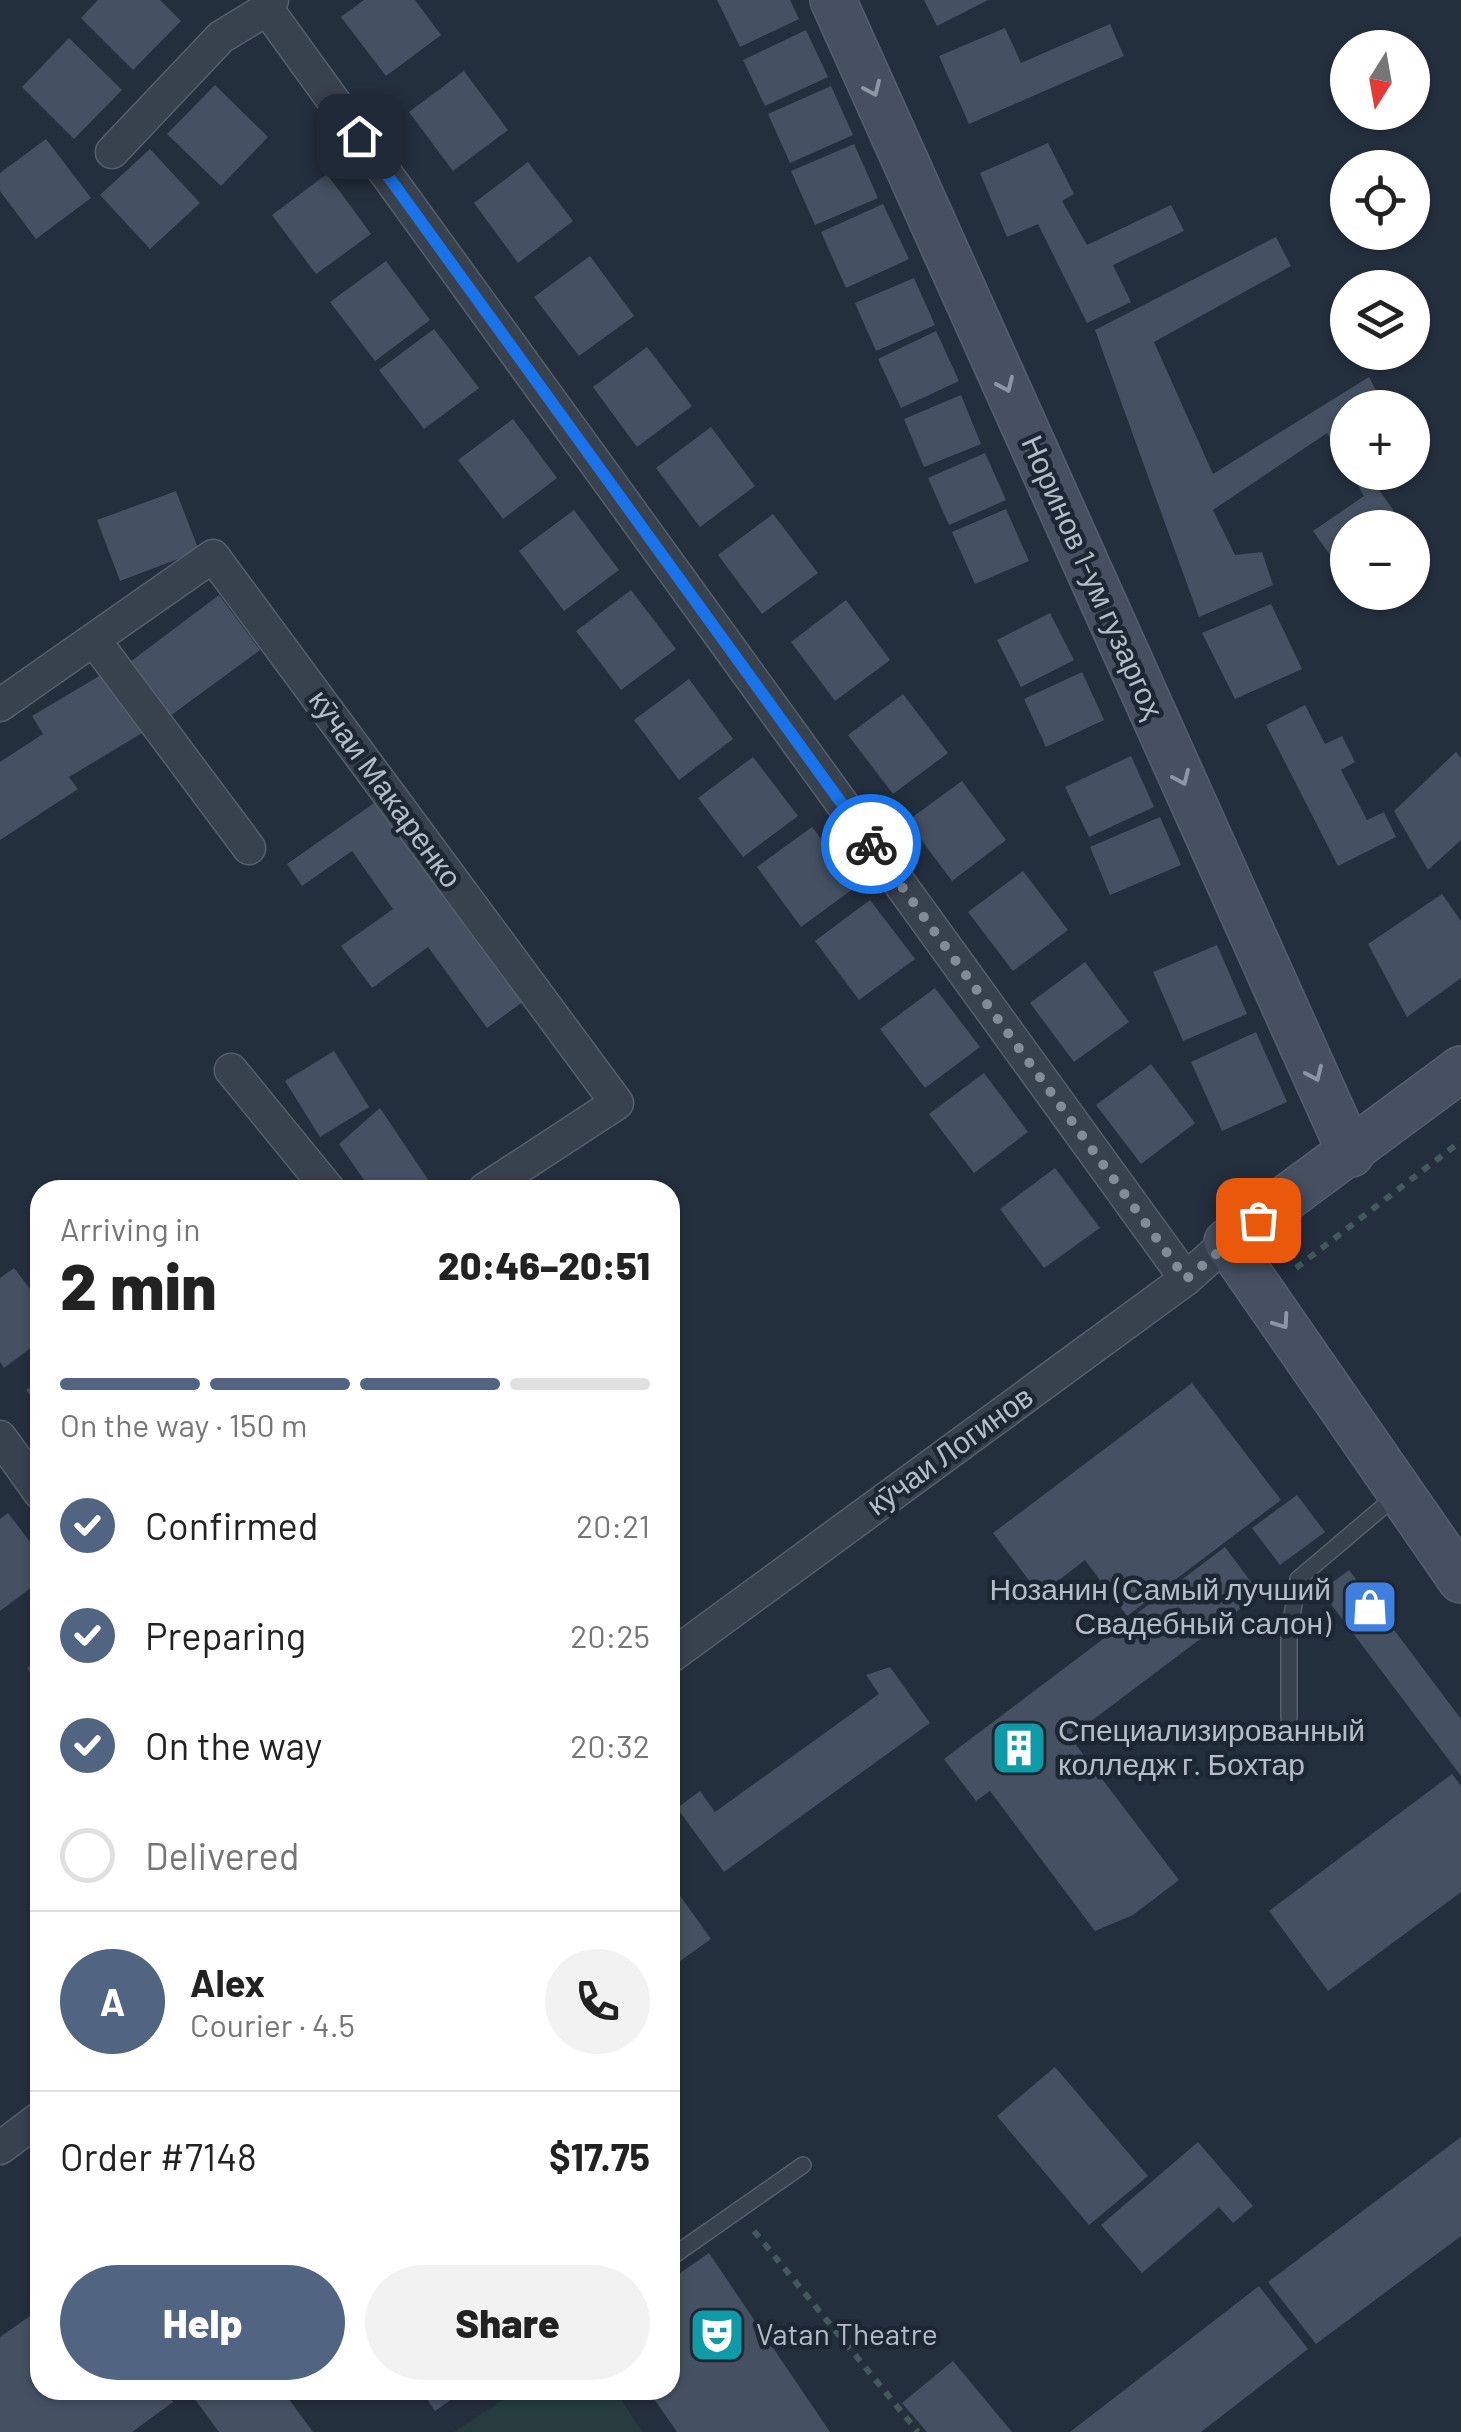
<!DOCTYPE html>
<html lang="en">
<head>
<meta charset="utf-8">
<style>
	body { margin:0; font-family:Barlow,sans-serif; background:#f2f2f2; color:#222; height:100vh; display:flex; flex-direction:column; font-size:38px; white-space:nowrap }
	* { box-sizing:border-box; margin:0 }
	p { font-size:32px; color:#767676 }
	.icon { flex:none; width:55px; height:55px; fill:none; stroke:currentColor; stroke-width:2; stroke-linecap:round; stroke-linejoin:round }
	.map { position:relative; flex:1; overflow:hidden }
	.side { position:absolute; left:30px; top:1180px; width:650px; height:1220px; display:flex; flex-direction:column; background:#fff; border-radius:30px; box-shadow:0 2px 8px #0004 }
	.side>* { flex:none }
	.needle { width:65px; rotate:191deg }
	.buttons { position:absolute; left:1330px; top:30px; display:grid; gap:20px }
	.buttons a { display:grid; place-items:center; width:100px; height:100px; border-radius:50%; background:#fff; box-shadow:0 2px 8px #0004; font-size:50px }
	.pin { position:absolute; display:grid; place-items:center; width:85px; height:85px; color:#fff; margin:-42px; border-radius:20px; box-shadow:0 5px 15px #0006 }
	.courier { position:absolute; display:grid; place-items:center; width:100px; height:100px; margin:-50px; border:8px solid #1a73e8; border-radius:50%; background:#fff; color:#222; box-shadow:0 2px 12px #0007 }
	.summary em { font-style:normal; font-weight:800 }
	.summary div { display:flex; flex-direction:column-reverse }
	.summary { display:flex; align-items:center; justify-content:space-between; height:170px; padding:0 30px }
	h1 { font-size:65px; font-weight:800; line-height:75px }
	.bar { display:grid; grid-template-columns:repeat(4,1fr); gap:15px 10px; align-content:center; height:120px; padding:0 30px }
	.bar i { height:12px; border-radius:8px; background:#e0e0e0 }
	.bar .on { background:#516482 }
	.bar p { grid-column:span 4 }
	.line { display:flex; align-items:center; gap:25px; padding:0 30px; border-top:2px solid #e0e0e0 }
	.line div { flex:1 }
	.round { display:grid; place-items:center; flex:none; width:105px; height:105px; border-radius:52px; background:#f2f2f2 }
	ol { padding:0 30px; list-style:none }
	li { display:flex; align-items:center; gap:30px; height:110px }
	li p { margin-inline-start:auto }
	li .icon { padding:10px; border-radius:50%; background:#516482; color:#fff; stroke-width:4 }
	li:last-child { color:#767676 }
	li i { width:55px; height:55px; border:5px solid #e0e0e0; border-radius:50% }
	.primary-button { display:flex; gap:20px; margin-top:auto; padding:20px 30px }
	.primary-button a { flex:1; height:115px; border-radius:60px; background:#516482; color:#fff; font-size:40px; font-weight:800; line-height:115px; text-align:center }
	.primary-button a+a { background:#f2f2f2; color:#222 }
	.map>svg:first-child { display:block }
</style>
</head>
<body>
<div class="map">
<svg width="1461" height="2432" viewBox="0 0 1461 2432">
	<rect width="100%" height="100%" fill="#242f3e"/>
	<!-- green -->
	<polygon fill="#263c3f" points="518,2390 615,2390 642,2432 454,2432"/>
	<!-- building -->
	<g fill="#455162">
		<polygon points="98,0 160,0 181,21 133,70 81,18"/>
		<polygon points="364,0 415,0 441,35 386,76 341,17"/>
		<polygon points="717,0 790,0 799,19 740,47"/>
		<polygon points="924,0 988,0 937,26"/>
		<polygon points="1110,24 1124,56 969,124 939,56 1005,28 1021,63"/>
		<polygon points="806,30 828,77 765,106 743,60"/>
		<polygon points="69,38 122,90 74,139 22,87"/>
		<polygon points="464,71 508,130 453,171 409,112"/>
		<polygon points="215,85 268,137 221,186 167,134"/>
		<polygon points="831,86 853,135 790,163 768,114"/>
		<polygon points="46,139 91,198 36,239 0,191 0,173"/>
		<polygon points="1048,143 1074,194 1062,201 1087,245 1171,205 1184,231 1113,265 1131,302 1087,323 1038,224 1007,237 980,173"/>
		<polygon points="854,144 878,198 815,225 791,171"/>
		<polygon points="150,149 200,203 150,249 100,195"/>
		<polygon points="528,162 573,221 518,263 474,203"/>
		<polygon points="327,174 371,234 316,274 272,215"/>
		<polygon points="883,204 909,259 846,288 821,232"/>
		<polygon points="1276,237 1291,266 1154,342 1213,474 1369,377 1385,408 1348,408 1348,469 1327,433 1213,510 1235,555 1262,552 1273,585 1199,617 1095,330"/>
		<polygon points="590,256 634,316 579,356 534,297"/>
		<polygon points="386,261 430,320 375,361 330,302"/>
		<polygon points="914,278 935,325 876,351 855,303"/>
		<polygon points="434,329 479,388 424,429 379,370"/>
		<polygon points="936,331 959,381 901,408 878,359"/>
		<polygon points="647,347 692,406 637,447 593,387"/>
		<polygon points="961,395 981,444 924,467 904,419"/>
		<polygon points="513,419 557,478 503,519 458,460"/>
		<polygon points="711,427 755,486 700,527 656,468"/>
		<polygon points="985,453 1006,500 949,525 928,478"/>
		<polygon points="1350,472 1401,472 1377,487 1406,528 1348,528 1348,566 1341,570 1313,531 1364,496"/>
		<polygon points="176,491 199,551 120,581 97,520"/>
		<polygon points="1006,509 1029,561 975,584 952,532"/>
		<polygon points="574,510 619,570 564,611 519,551"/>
		<polygon points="773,514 818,573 762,614 718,555"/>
		<polygon points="631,590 676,649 621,690 576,631"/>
		<polygon points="219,595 260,650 166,719 126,665"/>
		<polygon points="846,600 890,660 835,701 791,642"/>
		<polygon points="1271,604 1302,669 1235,699 1202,633"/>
		<polygon points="1050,613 1074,660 1021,687 997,640"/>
		<polygon points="106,672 142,733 69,777 78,789 0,840 0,762 43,734 32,716"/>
		<polygon points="1082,672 1104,720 1046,747 1024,699"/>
		<polygon points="689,679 733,739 679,780 634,720"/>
		<polygon points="903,694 948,753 893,794 848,735"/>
		<polygon points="1305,705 1325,744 1342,736 1355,762 1341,770 1367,820 1384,812 1396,837 1338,866 1266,725"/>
		<polygon points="1456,752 1461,758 1461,840 1428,870 1394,811"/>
		<polygon points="1131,756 1154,807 1089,837 1065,787"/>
		<polygon points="753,757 798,816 743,857 698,798"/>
		<polygon points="962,781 1006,840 952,881 907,821"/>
		<polygon points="377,801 524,1001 487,1028 428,947 372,988 341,946 393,909 352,851 302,886 287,864"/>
		<polygon points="1160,817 1181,865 1110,895 1090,847"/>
		<polygon points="812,827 857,886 801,927 757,867"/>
		<polygon points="1023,871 1068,930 1013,971 968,912"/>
		<polygon points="1442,894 1461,921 1461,978 1407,1017 1368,944"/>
		<polygon points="870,900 915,959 859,1000 815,941"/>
		<polygon points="1217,945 1247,1014 1183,1041 1153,972"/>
		<polygon points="1085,962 1129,1022 1074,1062 1030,1003"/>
		<polygon points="935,988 980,1047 925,1088 880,1029"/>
		<polygon points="1256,1032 1287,1102 1222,1131 1191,1062"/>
		<polygon points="334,1051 369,1107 320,1137 285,1081"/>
		<polygon points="1151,1064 1195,1123 1141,1164 1096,1105"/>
		<polygon points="984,1073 1028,1132 974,1173 929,1114"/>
		<polygon points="380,1108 435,1190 371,1190 339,1144"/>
		<polygon points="1055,1168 1100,1228 1044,1268 1000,1209"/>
		<polygon points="14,1268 40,1302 40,1341 4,1368 0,1362 0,1278"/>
		<polygon points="40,1380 40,1408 26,1390"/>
		<polygon points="1192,1383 1281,1500 1127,1616 1085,1560 1040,1595 993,1533"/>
		<polygon points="1297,1495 1325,1532 1280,1565 1252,1528"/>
		<polygon points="8,1513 40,1555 40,1581 0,1611 0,1519"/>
		<polygon points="1225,1547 1260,1594 1070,1737 1179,1880 1133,1915 1095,1931 990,1791 976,1801 944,1759"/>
		<polygon points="1349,1570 1461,1719 1461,1776 1321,1591"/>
		<polygon points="40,1658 40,1684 27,1668"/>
		<polygon points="890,1667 930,1723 724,1872 677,1808 700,1791 715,1812 879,1694 866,1675"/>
		<polygon points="1452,1774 1461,1786 1461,1892 1328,1991 1269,1911"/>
		<polygon points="670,1882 711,1939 670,1968"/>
		<polygon points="1055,2067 1148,2176 1089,2225 997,2116"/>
		<polygon points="1461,2137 1461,2236 1316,2344 1268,2282"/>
		<polygon points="1198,2142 1253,2206 1233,2223 1219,2207 1142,2273 1101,2225"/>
		<polygon points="709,2253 830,2432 677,2432 648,2390 670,2390 670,2280"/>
		<polygon points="1259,2286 1308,2349 1201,2432 1070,2432"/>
		<polygon points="40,2309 40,2390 164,2390 173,2402 132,2432 0,2432 0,2337"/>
		<polygon points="953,2361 1012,2432 927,2432 902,2403"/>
		<polygon points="188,2390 282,2390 313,2432 219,2432"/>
		<polygon points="421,2390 465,2390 435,2411"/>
	</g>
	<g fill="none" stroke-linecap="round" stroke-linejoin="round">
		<!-- lane casing -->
		<g stroke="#565f6c" stroke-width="18">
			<g id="lane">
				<polyline points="1289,1718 1289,1635 1298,1579 1397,1495"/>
				<polyline points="670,2258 803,2165"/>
			</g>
		</g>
		<!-- street casing -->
		<g stroke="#565f6c" stroke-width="35">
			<g id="street">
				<polyline points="272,0 267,9 1186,1279"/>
				<polyline points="112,152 221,37 267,9"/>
				<polyline points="94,640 249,848"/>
				<polyline points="0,705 213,556 617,1103 484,1190"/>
				<polyline points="231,1070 329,1190"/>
				<polyline points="0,1437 40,1493"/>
				<polyline points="670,1657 1186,1279 1227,1242"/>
				<polyline points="0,2148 40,2118"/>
			</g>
		</g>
		<!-- secondary casing -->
		<g stroke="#565f6c" stroke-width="48">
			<g id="secondary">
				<polyline points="833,0 1351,1154"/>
				<polyline points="1461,1069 1227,1242 1461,1580"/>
			</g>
		</g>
		<!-- path -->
		<g stroke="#44595c" stroke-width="6" stroke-dasharray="8 8" stroke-linecap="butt">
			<polyline points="1296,1268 1461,1141"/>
			<polyline points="754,2231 918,2432"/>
		</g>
		<!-- lane -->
		<use href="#lane" stroke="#38414e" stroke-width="15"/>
		<!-- street -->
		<use href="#street" stroke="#38414e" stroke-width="32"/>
		<!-- secondary -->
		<use href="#secondary" stroke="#465061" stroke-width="45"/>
	</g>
	<!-- one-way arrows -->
	<defs><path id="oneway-chevron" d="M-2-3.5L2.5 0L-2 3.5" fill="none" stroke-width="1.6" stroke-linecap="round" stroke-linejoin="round" transform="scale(2.5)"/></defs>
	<g stroke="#8e96a5">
		<use href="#oneway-chevron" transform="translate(873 89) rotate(66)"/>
		<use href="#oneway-chevron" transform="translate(1006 385) rotate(66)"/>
		<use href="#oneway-chevron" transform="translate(1182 778) rotate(66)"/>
		<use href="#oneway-chevron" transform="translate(1315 1074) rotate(66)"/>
		<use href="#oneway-chevron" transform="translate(1282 1322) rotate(55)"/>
	</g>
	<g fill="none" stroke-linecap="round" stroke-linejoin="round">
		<!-- done -->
		<polyline stroke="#828b98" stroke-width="10" stroke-dasharray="0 18" points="871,844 1186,1279 1258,1220"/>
		<!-- route -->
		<polyline stroke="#1a73e8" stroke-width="12" points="359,136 871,844"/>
	</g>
	<!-- icons -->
	<defs>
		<g id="shop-square" transform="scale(2.875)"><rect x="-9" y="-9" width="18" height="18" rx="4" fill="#3f7fe0" stroke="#1d2633"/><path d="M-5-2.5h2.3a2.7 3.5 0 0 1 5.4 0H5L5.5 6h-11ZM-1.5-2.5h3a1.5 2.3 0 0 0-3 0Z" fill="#fff"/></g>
		<g id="building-square" transform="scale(2.875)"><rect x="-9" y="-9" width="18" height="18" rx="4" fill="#0f9aa8" stroke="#1d2633"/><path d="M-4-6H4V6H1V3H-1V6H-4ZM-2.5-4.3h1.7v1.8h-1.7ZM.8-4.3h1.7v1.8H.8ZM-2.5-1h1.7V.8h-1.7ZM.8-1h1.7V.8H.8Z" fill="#fff"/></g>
		<g id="theatre-square" transform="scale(2.875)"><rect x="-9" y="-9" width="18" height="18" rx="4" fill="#0f9aa8" stroke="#1d2633"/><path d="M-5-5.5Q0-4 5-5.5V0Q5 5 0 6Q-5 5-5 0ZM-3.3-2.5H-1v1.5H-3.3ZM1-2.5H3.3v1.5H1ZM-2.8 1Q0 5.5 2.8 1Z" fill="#fff"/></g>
	</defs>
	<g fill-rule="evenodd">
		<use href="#shop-square" x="1370" y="1607"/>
		<use href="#building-square" x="1019" y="1748"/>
		<use href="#theatre-square" x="717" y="2335"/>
	</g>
	<g text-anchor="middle" stroke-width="9" stroke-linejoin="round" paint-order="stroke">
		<!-- street labels -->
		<g font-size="30" fill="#b4bcc9" stroke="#1d2633">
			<text transform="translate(1092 577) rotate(66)" y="10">Норинов 1-ум гузаргоҳ</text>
			<text transform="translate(385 789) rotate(54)" y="10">кӯчаи Макаренко</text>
			<text transform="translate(950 1451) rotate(-36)" y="10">кӯчаи Логинов</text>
		</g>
		<!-- poi labels -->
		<g font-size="30" fill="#b4bcc9" stroke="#1d2633" text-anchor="start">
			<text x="1331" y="1600" text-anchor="end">Нозанин (Самый лучший<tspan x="1331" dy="34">Свадебный салон)</tspan></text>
			<text x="1058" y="1741">Специализированный<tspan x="1058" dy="34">колледж г. Бохтар</tspan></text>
			<text x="756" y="2345">Vatan Theatre</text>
		</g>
	</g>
</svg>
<div class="buttons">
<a><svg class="needle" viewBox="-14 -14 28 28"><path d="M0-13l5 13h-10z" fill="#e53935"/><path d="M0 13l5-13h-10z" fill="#767676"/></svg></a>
<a><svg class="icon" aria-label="locate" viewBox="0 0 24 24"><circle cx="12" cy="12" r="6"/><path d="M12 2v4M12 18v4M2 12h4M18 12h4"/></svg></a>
<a><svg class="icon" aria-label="layers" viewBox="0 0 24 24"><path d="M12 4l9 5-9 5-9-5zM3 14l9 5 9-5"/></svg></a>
<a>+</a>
<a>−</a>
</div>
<div class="pin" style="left:1258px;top:1220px;background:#ea580c"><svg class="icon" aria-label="bag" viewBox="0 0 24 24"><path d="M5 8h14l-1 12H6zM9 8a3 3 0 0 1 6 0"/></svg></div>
<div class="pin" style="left:359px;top:136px;background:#1f2937"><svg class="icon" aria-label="home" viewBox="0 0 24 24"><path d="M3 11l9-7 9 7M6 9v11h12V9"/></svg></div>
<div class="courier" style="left:871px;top:844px"><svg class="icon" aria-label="bike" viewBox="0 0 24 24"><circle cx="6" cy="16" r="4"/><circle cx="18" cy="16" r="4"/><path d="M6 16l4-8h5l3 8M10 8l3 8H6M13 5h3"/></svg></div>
<section class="side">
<div class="summary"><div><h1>2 min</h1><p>Arriving in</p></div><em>20:46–20:51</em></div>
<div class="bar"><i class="on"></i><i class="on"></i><i class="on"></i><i></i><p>On the way · 150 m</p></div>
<ol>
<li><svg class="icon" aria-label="check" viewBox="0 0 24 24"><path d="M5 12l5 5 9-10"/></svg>Confirmed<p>20:21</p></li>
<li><svg class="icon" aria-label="check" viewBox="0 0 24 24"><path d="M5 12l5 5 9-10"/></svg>Preparing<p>20:25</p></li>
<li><svg class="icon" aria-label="check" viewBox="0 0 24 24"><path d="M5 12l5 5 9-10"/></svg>On the way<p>20:32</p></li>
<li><i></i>Delivered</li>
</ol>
<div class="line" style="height:180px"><b class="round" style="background:#516482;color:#fff">A</b><div><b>Alex</b><p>Courier · 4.5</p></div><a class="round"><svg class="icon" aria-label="phone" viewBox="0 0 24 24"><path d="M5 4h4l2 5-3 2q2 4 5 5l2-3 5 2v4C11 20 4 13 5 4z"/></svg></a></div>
<div class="line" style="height:130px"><div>Order #7148</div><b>$17.75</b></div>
<div class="primary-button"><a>Help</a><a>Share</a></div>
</section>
</div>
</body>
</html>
